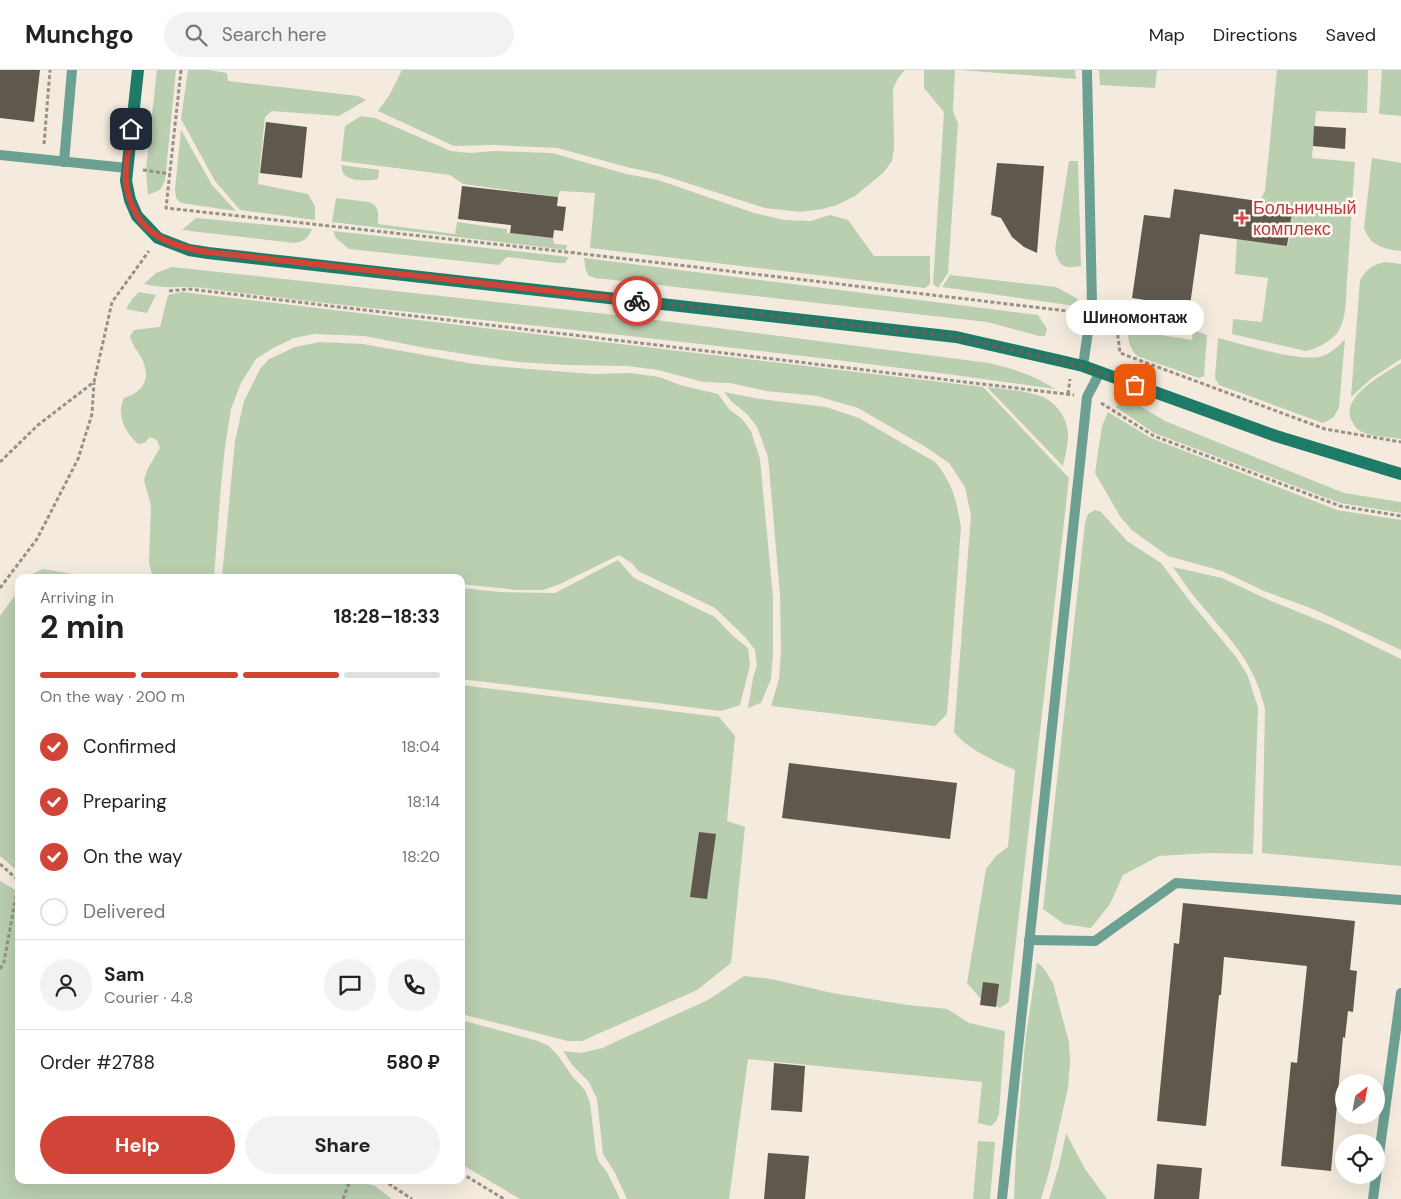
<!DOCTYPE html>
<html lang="en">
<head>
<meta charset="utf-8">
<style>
	body { margin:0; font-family:"DM Sans",sans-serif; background:#f2f2f2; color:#222; height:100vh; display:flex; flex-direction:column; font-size:19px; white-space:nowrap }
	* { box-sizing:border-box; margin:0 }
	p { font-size:16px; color:#767676 }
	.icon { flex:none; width:28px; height:28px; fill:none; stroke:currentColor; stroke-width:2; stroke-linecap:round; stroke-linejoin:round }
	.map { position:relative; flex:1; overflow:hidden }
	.side { position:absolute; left:15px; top:504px; width:450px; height:610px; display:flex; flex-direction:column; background:#fff; border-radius:10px; box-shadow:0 5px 20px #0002 }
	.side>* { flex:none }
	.needle { width:32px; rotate:31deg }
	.buttons { position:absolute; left:1335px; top:1004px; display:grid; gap:10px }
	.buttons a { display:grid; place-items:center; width:50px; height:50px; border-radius:50%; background:#fff; box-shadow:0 5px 20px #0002; font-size:25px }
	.pin { position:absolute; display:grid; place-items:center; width:42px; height:42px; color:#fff; margin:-21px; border-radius:10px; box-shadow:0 2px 8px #0006 }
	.courier { position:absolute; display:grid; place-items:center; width:50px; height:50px; margin:-25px; border:4px solid #d14438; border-radius:50%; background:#fff; color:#222; box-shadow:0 1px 6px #0007 }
	.bubble { position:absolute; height:35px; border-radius:18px; background:#fff; box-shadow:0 5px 20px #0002; font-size:16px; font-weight:700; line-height:35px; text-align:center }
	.summary em { font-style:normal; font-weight:700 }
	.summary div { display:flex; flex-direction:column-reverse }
	.summary { display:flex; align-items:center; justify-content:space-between; height:85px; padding:0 25px }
	h1 { font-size:32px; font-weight:700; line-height:38px }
	.bar { display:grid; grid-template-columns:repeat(4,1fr); gap:8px 5px; align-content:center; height:60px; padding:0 25px }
	.bar i { height:6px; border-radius:4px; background:#e0e0e0 }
	.bar .current { background:#d14438 }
	.bar p { grid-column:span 4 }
	.line { display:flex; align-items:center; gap:12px; padding:0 25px; border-top:1px solid #e0e0e0 }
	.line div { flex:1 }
	.round { display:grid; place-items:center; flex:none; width:52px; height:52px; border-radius:26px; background:#f2f2f2 }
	ol { padding:0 25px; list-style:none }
	li { display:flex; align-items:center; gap:15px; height:55px }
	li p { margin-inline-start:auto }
	li .icon { padding:5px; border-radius:50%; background:#d14438; color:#fff; stroke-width:4 }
	li:last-child { color:#767676 }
	li i { width:28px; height:28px; border:2px solid #e0e0e0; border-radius:50% }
	.action { display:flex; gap:10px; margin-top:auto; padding:10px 25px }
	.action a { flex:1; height:58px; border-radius:30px; background:#d14438; color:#fff; font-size:20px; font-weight:700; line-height:58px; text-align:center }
	.action a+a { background:#f2f2f2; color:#222 }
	header { display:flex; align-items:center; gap:30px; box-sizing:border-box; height:70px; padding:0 25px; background:#fff; border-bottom:1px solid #e0e0e0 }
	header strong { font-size:24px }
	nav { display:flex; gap:28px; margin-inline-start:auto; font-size:18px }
	.search { width:350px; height:45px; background:#f2f2f2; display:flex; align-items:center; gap:12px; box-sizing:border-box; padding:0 18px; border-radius:28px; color:#767676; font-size:19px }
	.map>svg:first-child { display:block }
</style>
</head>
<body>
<header>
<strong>Munchgo</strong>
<div class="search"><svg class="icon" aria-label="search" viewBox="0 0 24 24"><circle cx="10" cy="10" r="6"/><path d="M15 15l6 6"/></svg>Search here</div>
<nav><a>Map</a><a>Directions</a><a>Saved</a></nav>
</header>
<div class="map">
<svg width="1401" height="1129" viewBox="0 0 1401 1129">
	<rect width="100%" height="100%" fill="#f4ebde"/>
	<!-- green -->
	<g fill="#baceb0">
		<polygon points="157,0 176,0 165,111 160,120 148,125 146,99"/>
		<polygon points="188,0 209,0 227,3 228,11 358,26 366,30 339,46 272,41 265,47 258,114 308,124 315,136 315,150 240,140 215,111 181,49"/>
		<polygon points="402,0 905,0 898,8 893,19 894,78 892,91 883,103 855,126 837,135 822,139 801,142 765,138 659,104 627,97 557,78 492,75 454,76 378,41 390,24"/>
		<polygon points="924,0 955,0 953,41 958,53 948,203 938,218 933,214 944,42 924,18"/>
		<polygon points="960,0 1075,0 1076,9"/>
		<polygon points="1099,0 1157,0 1155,18 1100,15"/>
		<path d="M1277,0H1368L1367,43L1316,41L1312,88L1355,92C1352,131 1350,170 1347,210C1346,226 1347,248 1338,262C1330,272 1318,278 1306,281L1232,264L1233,249L1262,252L1268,208L1235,204L1237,169L1288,176L1293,136L1260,131L1265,121Z"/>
		<polygon points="1382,0 1401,0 1401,46 1379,44"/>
		<polygon points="361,46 375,48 451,81 470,83 494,81 552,83 626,104 658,110 754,143 784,150 811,151 830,145 848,150 874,186 930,186 930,214 925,218 590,178 595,123 560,121 558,127 463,114 450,105 341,91 345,56"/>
		<polygon points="181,60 212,115 236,141 181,133 176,128 175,119"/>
		<path d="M1372,88L1401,93V181C1384,179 1370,176 1364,158Z"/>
		<path d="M1069,91H1078L1081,196C1064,199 1059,197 1055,180Z"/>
		<path d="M341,95L379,100L378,109C369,111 349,112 343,103C342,101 342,98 341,95Z"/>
		<path d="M336,128L369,132C380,137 378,143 378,154L455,164L457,152L507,159V163L553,168L554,174L567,175L566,180L332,152Z"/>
		<path d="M196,148L312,159C308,169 303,172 294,173L182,160Z"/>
		<polygon points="333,161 569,187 565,193 558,193 507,187 499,195 349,179 336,168"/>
		<polygon points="584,188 1038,245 1047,259 1045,266 1039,266 987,252 596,208 589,206 586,201"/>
		<path d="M1385,192L1401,194V289L1372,308L1351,327L1360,210C1367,199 1372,195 1385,192Z"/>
		<path d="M172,197L625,246L989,293C1014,299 1034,305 1055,319C841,288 625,266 410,242C341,235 272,227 203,218C182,215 166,220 144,214L156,203Z"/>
		<polygon points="950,205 1056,217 1076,228 1082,237 942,217"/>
		<polygon points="139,222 156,225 147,243 126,239 132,229"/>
		<path d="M182,222L983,317L1069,408L1009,932L1000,938L980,928L967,913L986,799L996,786L1008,777L1015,700C993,690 970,681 954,662L971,445L965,417L949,393L924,376L858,338L817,326L766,321L730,313L703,312L658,300L627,296L567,295L517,292L426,278L364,266L314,264L294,268L273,278L256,289L241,313L231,339L225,377L221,415L214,507L153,508L149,493L151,435L144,410L148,398L160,378L157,370L150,367L144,373L138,374C125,362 116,345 124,328C142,322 151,311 143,291C139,282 132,276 130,266L134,260L160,257L168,225Z"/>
		<path d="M1130,239L1157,244L1155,264L1192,270L1193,260L1207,265L1204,306L1199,308L1137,286C1125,273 1127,256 1130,239Z"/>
		<path d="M1218,268C1242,274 1296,291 1319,287C1329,285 1338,277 1345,269L1339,337L1334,347L1323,353L1219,315L1215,308Z"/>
		<polygon points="320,272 363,274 474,294 505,297 592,304 631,303 659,307 680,315 718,324 729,339 742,349 751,361 760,389 773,527 773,583 771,609 761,633 748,638 753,608 757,595 755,580 746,568 715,538 638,501 633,494 619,485 560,514 543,520 516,520 461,514 461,508 222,507 235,371 244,331 260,299 269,289 295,277"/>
		<path d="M1401,293V369C1389,367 1374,367 1362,362C1357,360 1354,355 1352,351C1339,327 1385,303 1401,293Z"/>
		<path d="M987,317C1003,319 1021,320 1037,325C1054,329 1069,348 1068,366C1068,376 1065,386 1063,396Z"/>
		<path d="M724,322L760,329L826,337L859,348L935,392C952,411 957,432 961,457L947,644L935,656L771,636L779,609L781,581L780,524L768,387L757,357L747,344L732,332Z"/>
		<polygon points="1120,331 1135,333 1165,351 1344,423 1401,432 1401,443 1340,433 1154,363 1116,337"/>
		<polygon points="1108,342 1151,368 1337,440 1401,450 1401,580 1313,539 1264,521 1222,501 1168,486 1133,461 1121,448 1095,403 1102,356"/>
		<polygon points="1095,440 1101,442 1127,471 1161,493 1189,530 1236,587 1247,604 1258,637 1253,784 1209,783 1159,786 1123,805 1110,834 1091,858 1064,854 1043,839 1085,453 1088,444"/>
		<polygon points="618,490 634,508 715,547 733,566 748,578 750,595 740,635 721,641 461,609 461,518 500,522 555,523"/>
		<path d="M1173,497L1222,508L1269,530L1333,556L1401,589V796L1262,783L1265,639C1254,590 1229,569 1198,531C1189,521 1181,508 1173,497Z"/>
		<polygon points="43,499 90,507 28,507 30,505"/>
		<polygon points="19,520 19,802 0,786 0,546"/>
		<polygon points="461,615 719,647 735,666 727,751 745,757 731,893 697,920 582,971 568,971 461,944"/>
		<polygon points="0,811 19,822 19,1110 355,1110 375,1116 392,1129 0,1129"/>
		<polygon points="1037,892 1045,900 1053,913 1069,972 1070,992 1068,1018 1049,1102 1041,1129 1014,1129 1016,1080 1025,973"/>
		<polygon points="744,906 771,909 832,923 908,935 947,939 969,953 1005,961 999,1044 996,1051 991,1056 978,1053 982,1012 748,989 729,1129 627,1129 615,1103 603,1084 597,1029 589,1012 573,996 563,981 582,983 602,978 708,930"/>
		<polygon points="461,950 538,971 549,976 559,987 572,1006 585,1020 590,1033 596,1083 599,1092 607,1102 620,1129 520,1129 461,1094"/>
		<polygon points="1066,1063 1085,1099 1107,1129 1049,1129 1059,1096"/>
		<polygon points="978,1071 995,1072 990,1129 973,1129"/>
	</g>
	<!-- building -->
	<g fill="#5f584d">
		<polygon points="0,0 40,0 34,52 0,48"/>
		<polygon points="266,52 307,57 302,108 260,103"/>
		<polygon points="1314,56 1346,58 1345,79 1313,76"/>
		<polygon points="997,93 1044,96 1037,183 1024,177 1012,167 1001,148 991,145"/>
		<polygon points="462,116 558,127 557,136 566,137 563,161 554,160 553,168 510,163 511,155 458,149"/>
		<polygon points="1174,119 1293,136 1287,176 1200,164 1186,264 1156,259 1159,232 1132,228 1144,145 1170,148"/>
		<polygon points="789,693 957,713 950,769 782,748"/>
		<polygon points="699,762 716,764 707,829 690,827"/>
		<polygon points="1183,833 1355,851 1350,900 1357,901 1353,942 1348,941 1345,968 1343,967 1331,1101 1281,1096 1291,992 1297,993 1307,896 1224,887 1221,925 1219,925 1206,1056 1157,1051 1174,873 1179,874"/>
		<polygon points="983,912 999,914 996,937 980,935"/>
		<polygon points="774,993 805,996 802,1042 771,1040"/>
		<polygon points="768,1083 809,1086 805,1129 764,1129"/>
		<polygon points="1157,1094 1202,1098 1199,1129 1154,1129"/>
	</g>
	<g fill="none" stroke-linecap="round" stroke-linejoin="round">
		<!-- path -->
		<g stroke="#979187" stroke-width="3" stroke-dasharray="4 2.5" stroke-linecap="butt">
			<polyline points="181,0 166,138 576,183 1076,242"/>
			<polyline points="44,74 50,0"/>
			<polyline points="143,100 170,104"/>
			<polyline points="169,221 189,219 1074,325"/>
			<polyline points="1105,252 1117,259 1120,283 1325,359 1401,372"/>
			<polyline points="1068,324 1070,309"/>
			<polyline points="1101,333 1154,366 1340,436 1401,446"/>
			<polyline points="0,392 38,355 94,312 112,232 149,181"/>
			<polyline points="0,518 37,469 78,389 92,344 94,313"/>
			<polyline points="0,794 18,810"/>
			<polyline points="0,899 4,892 19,809"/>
			<polyline points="461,1103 504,1129"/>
			<polyline points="383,1110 412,1129"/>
			<polyline points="343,1129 350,1110"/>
		</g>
		<!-- lane -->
		<g stroke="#6ca092" stroke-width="10">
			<polyline points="0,85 127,98"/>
			<polyline points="64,92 72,0"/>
			<polyline points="1083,296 1092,234 1087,0"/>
			<polyline points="1029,870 1095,871 1176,813 1401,830"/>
			<polyline points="1002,1129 1087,327 1100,302"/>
			<polyline points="1373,1129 1401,923"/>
		</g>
		<!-- secondary -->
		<polyline stroke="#1d7b68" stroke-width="12" points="138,0 126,111 130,130 137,146 158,168 189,180 208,183 956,267 1083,296 1276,366 1401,404"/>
	</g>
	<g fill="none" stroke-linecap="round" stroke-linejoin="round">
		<!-- done -->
		<polyline stroke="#666159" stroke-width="5" stroke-dasharray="0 9" points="637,231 956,267 1083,296 1135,315"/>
		<!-- route -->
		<path stroke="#d14438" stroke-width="6" d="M131,59C130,74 124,100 126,113C133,161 165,176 208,182L637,231"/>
	</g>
	<!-- markers -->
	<path fill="#e0444e" stroke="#fef9f1" stroke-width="2" d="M1239.5 140.5h5v5h5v5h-5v5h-5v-5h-5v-5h5z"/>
	<g text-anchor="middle" stroke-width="5" stroke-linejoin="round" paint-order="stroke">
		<!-- health labels -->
		<g font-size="18" fill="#be3a42" stroke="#fef9f1" text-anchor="start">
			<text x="1253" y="144">Больничный<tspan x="1253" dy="21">комплекс</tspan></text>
		</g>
	</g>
</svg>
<div class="buttons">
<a><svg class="needle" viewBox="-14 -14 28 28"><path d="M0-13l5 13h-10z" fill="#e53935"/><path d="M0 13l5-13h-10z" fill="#767676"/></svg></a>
<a><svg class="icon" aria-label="locate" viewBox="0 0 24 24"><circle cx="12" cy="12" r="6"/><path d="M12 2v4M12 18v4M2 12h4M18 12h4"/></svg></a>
</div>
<div class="pin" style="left:1135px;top:315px;background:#ea580c"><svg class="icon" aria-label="bag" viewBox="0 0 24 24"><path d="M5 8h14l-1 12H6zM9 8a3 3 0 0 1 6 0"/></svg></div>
<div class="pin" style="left:131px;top:59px;background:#1f2937"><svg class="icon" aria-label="home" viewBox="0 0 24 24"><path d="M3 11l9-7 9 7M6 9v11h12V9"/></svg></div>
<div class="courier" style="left:637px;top:231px"><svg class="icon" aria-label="bike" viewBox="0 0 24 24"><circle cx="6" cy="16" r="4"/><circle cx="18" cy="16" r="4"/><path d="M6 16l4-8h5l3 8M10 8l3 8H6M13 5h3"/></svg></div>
<div class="bubble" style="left:1066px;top:230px;width:138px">Шиномонтаж</div>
<section class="side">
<div class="summary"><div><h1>2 min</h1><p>Arriving in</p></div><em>18:28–18:33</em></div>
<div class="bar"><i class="current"></i><i class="current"></i><i class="current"></i><i></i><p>On the way · 200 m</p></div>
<ol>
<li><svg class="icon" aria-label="check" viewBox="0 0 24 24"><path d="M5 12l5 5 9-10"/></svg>Confirmed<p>18:04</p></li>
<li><svg class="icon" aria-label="check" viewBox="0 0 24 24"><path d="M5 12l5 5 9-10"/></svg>Preparing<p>18:14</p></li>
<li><svg class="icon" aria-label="check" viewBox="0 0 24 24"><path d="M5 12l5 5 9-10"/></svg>On the way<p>18:20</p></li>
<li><i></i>Delivered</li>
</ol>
<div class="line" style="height:90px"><a class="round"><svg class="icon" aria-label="person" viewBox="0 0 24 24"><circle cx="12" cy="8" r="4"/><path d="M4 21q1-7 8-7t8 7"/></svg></a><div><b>Sam</b><p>Courier · 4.8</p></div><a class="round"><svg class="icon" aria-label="chat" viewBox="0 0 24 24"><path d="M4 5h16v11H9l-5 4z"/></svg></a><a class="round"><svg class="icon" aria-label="phone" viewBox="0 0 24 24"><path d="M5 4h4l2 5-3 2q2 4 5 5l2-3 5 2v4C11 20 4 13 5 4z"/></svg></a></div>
<div class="line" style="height:65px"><div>Order #2788</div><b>580 ₽</b></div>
<div class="action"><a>Help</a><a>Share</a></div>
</section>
</div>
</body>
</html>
